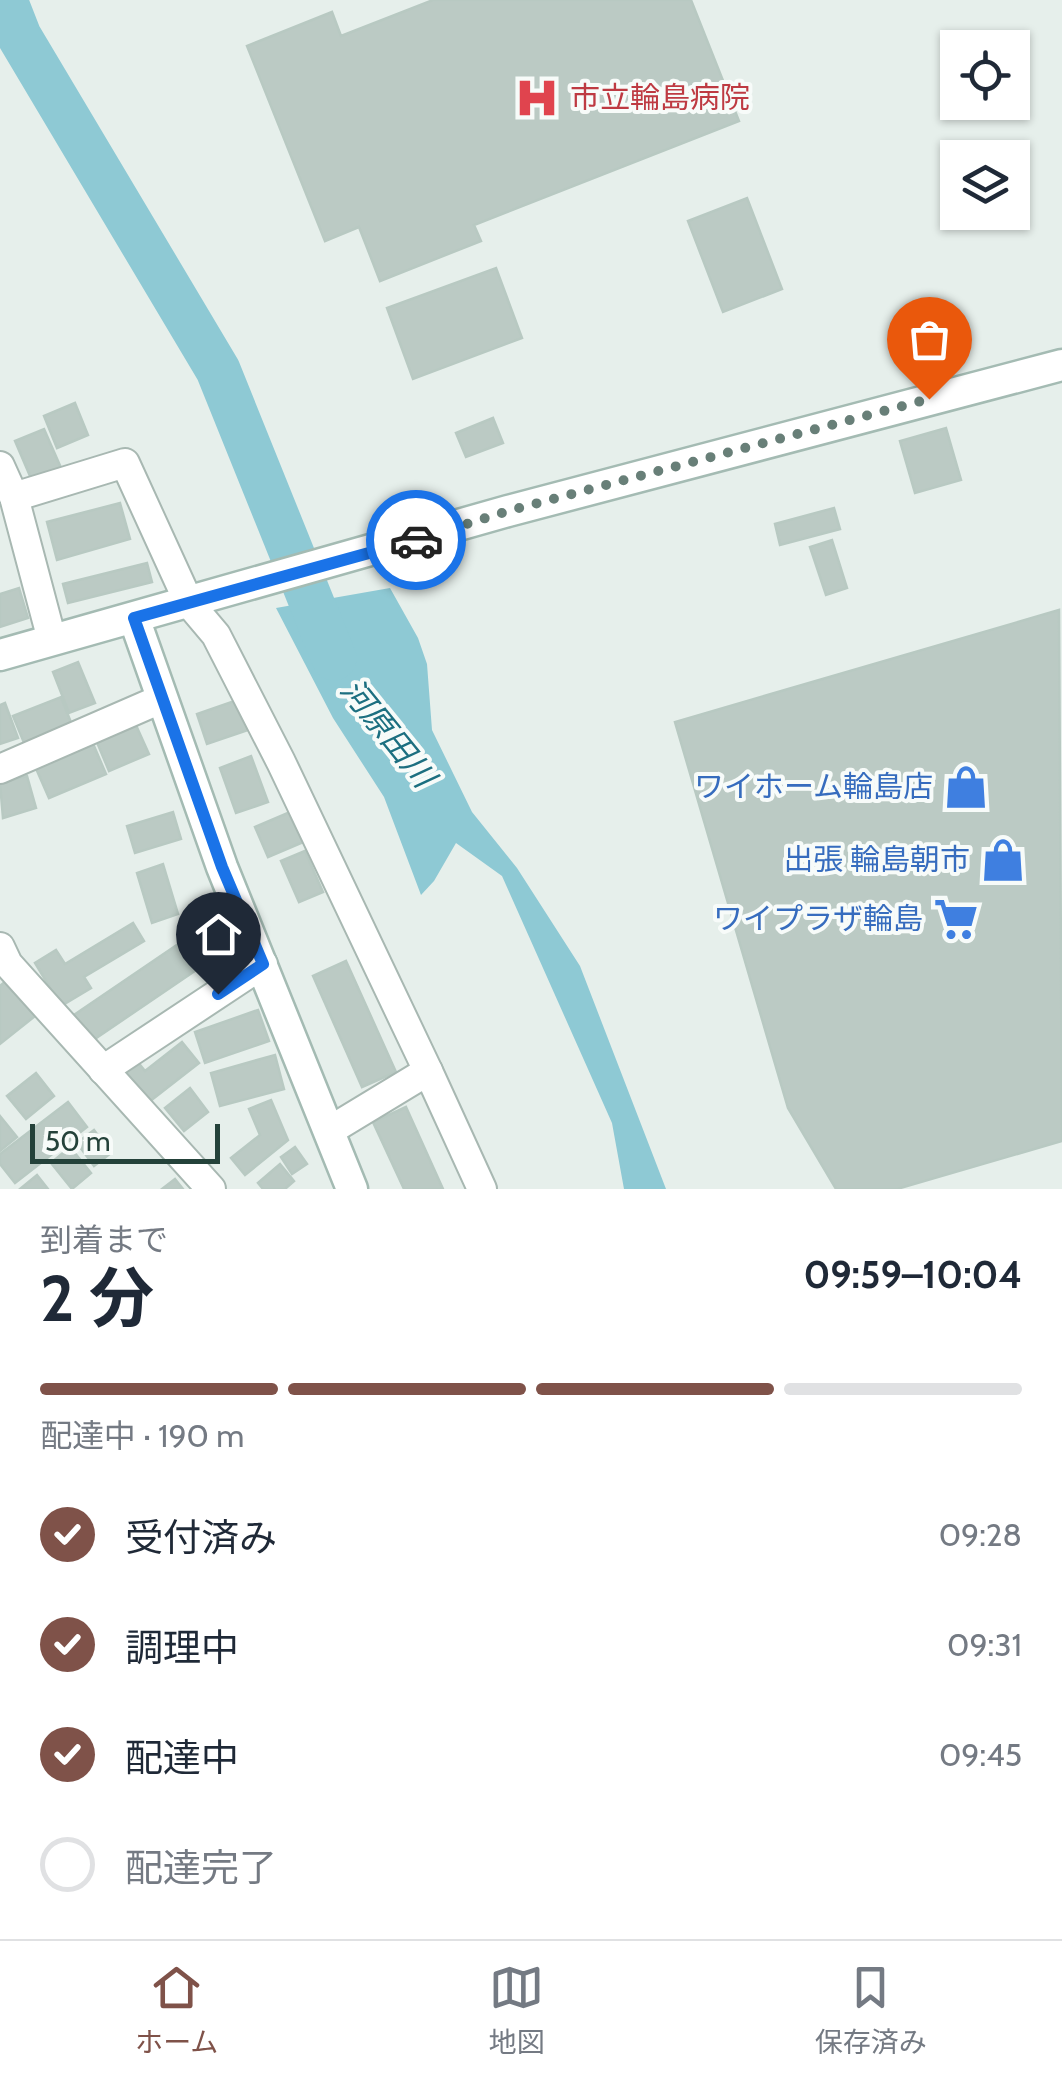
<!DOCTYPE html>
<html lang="ja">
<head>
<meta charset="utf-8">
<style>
	body { margin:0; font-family:Cabin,"Noto Sans JP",sans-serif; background:#f2f2f3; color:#1f2937; height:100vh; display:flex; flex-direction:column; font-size:38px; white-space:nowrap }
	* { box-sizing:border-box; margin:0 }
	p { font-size:32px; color:#747a83 }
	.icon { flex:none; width:55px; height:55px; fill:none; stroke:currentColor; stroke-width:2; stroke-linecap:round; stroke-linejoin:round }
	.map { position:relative; height:1189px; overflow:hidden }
	.details { display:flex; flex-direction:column; background:#fff; flex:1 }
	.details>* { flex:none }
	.buttons { position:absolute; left:940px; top:30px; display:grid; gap:20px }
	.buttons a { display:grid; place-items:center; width:90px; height:90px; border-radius:0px; background:#fff; box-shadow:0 2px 8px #0004; font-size:50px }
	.scale { position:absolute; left:30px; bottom:25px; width:190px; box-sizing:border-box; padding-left:10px; border:5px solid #24423a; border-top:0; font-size:28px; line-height:35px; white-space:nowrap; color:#24423a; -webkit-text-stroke:8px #f7fbf9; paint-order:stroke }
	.pin { position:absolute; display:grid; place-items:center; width:85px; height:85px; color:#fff; margin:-102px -42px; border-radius:50% 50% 50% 0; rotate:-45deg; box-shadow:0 0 10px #0007 }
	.pin .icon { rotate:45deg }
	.courier { position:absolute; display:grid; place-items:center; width:100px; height:100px; margin:-50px; border:8px solid #1a73e8; border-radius:50%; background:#fff; color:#222; box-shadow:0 2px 12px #0007 }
	.summary em { font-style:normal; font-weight:700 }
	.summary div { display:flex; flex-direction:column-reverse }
	.summary { display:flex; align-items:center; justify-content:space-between; height:170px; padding:0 40px }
	h1 { font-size:65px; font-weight:700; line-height:75px }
	.bar { display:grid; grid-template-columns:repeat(4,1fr); gap:15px 10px; align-content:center; height:120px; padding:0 40px }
	.bar i { height:12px; border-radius:8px; background:#e0e1e3 }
	.bar .selected { background:#7f5249 }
	.bar p { grid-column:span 4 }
	ol { padding:0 40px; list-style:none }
	li { display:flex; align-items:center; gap:30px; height:110px }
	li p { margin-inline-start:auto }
	li .icon { padding:10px; border-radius:50%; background:#7f5249; color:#fff; stroke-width:4 }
	li:last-child { color:#747a83 }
	li i { width:55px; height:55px; border:5px solid #e0e1e3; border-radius:50% }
	.tab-bar { display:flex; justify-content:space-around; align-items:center; height:140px; border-top:2px solid #e0e1e3; background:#fff; font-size:28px; color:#747a83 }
	.tab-bar a { display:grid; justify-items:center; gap:5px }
	.tab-bar .selected { color:#7f5249 }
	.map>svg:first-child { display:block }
</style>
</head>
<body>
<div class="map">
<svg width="1062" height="1189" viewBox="0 0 1062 1189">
	<rect width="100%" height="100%" fill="#e6efeb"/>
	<!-- water -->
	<polygon fill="#8ec9d4" points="390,588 418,638 427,664 432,730 472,812 517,868 580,966 666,1189 624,1189 612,1123 502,876 456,843 434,881 421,895 384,797 333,718 276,608"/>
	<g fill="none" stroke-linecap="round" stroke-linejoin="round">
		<!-- river -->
		<polyline stroke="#8ec9d4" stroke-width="45" points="5,0 19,36 218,370 334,658"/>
	</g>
	<!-- building -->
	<g fill="#bbcac4" stroke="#b8c9c2" stroke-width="2.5">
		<polygon points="433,0 691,0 739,121 474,225 481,241 380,281 359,227 325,241 247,46 332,12 341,36"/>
		<polygon points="747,198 782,289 723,312 688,221"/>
		<polygon points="496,268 522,338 413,379 387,308"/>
		<polygon points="75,403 88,435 57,448 44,416"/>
		<polygon points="493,418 503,443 466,457 456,433"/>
		<polygon points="946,428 961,480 915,493 900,441"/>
		<polygon points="44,429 62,470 33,483 15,441"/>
		<polygon points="120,503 130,539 57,560 47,522"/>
		<polygon points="834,508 840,529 780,545 775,524"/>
		<polygon points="832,540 847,588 826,595 810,547"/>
		<polygon points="147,563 152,582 68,603 63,584"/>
		<polygon points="19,588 28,618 0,627 0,594"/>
		<polygon points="1059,610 1062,1141 897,1189 836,1189 788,1108 675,722"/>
		<polygon points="78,662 95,703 69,713 53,672"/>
		<polygon points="61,697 72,725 25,745 13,716"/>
		<polygon points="240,699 251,729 207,744 197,714"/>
		<polygon points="5,703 18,738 0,744 0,705"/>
		<polygon points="135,723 149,754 109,771 96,740"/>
		<polygon points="91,739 106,774 49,798 34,764"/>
		<polygon points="251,756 268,802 236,813 220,768"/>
		<polygon points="27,776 36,808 3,818 0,783"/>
		<polygon points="295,810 308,840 268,857 255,827"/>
		<polygon points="173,812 181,839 135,853 127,826"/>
		<polygon points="305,851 323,892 299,902 281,861"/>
		<polygon points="163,864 178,914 152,923 137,873"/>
		<polygon points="133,923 144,941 84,977 91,988 61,1006 35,963 56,950 65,964"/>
		<polygon points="193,934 211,960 86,1045 68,1019"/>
		<polygon points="346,961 396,1072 362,1087 313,976"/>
		<polygon points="6,981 35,1016 0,1044 0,986"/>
		<polygon points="258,1010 269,1041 205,1063 195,1032"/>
		<polygon points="182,1042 199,1063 149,1102 121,1066 133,1056 145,1071"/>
		<polygon points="275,1055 284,1089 220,1106 211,1073"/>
		<polygon points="36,1073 54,1096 26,1119 7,1096"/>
		<polygon points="190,1088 208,1112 184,1131 165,1108"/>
		<polygon points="271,1100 288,1140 245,1175 231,1158 260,1135 249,1109"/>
		<polygon points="68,1102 87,1127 15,1183 0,1164 0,1154"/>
		<polygon points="406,1107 443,1189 404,1189 373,1122"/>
		<polygon points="0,1116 17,1137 0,1151"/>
		<polygon points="94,1130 111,1153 94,1166 77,1143"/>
		<polygon points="70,1147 91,1173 72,1189 51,1163"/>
		<polygon points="295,1147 307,1164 292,1174 281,1157"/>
		<polygon points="280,1164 294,1181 285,1189 263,1189 258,1183"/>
		<polygon points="37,1175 48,1189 20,1189"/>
		<polygon points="175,1179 183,1189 162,1189"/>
	</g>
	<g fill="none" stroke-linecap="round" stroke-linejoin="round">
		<!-- street casing -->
		<g stroke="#a8b8b2" stroke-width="32">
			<g id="street">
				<polyline points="0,466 14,497"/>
				<polyline points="52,640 14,497 125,463 189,603 216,635 281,762 428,1071"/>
				<polyline points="0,769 161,699"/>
				<polyline points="0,947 8,964 211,1189"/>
				<polyline points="103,1070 263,964"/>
				<polyline points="329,1131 428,1071 482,1189"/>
			</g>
		</g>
		<!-- secondary casing -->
		<g stroke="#a4bbb3" stroke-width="35">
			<g id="secondary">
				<polyline points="134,618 222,867 352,1189"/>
				<polyline points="0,655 508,511 1062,365"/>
			</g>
		</g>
		<!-- street -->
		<use href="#street" stroke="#fff" stroke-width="28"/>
		<!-- secondary -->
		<use href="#secondary" stroke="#fff" stroke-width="30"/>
	</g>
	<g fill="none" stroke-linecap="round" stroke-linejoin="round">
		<!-- done -->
		<polyline stroke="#687f78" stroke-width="10" stroke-dasharray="0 18" points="416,540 508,511 929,399"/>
		<!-- route -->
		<polyline stroke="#1a73e8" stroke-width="12" points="218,994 263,964 222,867 134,618 416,540"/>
	</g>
	<!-- icons -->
	<defs>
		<g id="hospital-bare" transform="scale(3.45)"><path d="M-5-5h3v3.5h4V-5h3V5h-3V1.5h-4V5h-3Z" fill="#e0444e" stroke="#f7fbf9" stroke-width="2.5" paint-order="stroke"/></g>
		<g id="shop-bare" transform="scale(3.45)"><path d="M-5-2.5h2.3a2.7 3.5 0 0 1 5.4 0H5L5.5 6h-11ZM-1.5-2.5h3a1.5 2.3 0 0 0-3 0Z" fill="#3f7fe0" stroke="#f7fbf9" stroke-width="2.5" paint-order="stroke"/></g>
		<g id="supermarket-bare" transform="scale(3.45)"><path d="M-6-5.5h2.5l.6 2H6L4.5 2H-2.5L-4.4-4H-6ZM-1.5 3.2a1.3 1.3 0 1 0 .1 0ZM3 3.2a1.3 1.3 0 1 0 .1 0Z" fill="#3f7fe0" stroke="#f7fbf9" stroke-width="2.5" paint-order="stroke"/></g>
	</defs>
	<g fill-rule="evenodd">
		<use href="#hospital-bare" x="537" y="98"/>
		<use href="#shop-bare" x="966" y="787"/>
		<use href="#shop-bare" x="1003" y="860"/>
		<use href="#supermarket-bare" x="956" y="919"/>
	</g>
	<g text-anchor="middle" stroke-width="8" stroke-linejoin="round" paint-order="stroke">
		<!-- health labels -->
		<g font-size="30" fill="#be3a42" stroke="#f7fbf9" text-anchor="start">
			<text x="570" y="108">市立輪島病院</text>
		</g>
		<!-- shop labels -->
		<g font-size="30" fill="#366cbe" stroke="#f7fbf9" text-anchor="end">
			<text x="933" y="797">ワイホーム輪島店</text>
			<text x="970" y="870">出張 輪島朝市</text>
			<text x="923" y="929">ワイプラザ輪島</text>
		</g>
		<!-- water labels -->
		<g font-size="32" font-style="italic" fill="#1c6f80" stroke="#f7fbf9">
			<text transform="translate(388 733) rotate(51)" y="11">河原田川</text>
		</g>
	</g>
</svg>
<div class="buttons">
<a><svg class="icon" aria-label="locate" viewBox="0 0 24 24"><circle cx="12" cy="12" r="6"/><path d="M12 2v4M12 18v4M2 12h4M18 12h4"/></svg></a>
<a><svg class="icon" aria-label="layers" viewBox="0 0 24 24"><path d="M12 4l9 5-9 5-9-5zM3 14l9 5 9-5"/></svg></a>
</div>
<div class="scale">50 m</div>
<div class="pin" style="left:929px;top:399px;background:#ea580c"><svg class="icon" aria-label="bag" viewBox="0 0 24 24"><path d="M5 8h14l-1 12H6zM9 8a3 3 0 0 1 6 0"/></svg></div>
<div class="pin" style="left:218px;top:994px;background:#1f2937"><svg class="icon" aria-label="home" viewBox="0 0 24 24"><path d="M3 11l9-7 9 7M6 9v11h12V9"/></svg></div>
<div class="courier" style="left:416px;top:540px"><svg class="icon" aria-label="car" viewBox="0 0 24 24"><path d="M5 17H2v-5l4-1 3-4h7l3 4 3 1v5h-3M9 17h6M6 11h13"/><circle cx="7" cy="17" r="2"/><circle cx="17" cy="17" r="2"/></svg></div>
</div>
<section class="details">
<div class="summary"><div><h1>2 分</h1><p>到着まで</p></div><em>09:59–10:04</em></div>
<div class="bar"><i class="selected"></i><i class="selected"></i><i class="selected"></i><i></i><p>配達中 · 190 m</p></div>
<ol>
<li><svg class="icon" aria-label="check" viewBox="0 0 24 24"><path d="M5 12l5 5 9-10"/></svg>受付済み<p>09:28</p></li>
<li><svg class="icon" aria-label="check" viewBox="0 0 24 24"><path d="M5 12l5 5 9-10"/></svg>調理中<p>09:31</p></li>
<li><svg class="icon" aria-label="check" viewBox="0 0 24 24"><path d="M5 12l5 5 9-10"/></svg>配達中<p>09:45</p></li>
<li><i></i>配達完了</li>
</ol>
</section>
<nav class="tab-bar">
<a class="selected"><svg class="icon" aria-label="home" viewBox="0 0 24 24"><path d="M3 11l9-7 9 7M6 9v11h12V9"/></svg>ホーム</a>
<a><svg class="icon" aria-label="map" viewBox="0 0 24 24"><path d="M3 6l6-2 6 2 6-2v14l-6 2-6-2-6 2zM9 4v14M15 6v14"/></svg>地図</a>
<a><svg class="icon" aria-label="saved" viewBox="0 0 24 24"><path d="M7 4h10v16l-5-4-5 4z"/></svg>保存済み</a>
</nav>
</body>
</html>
